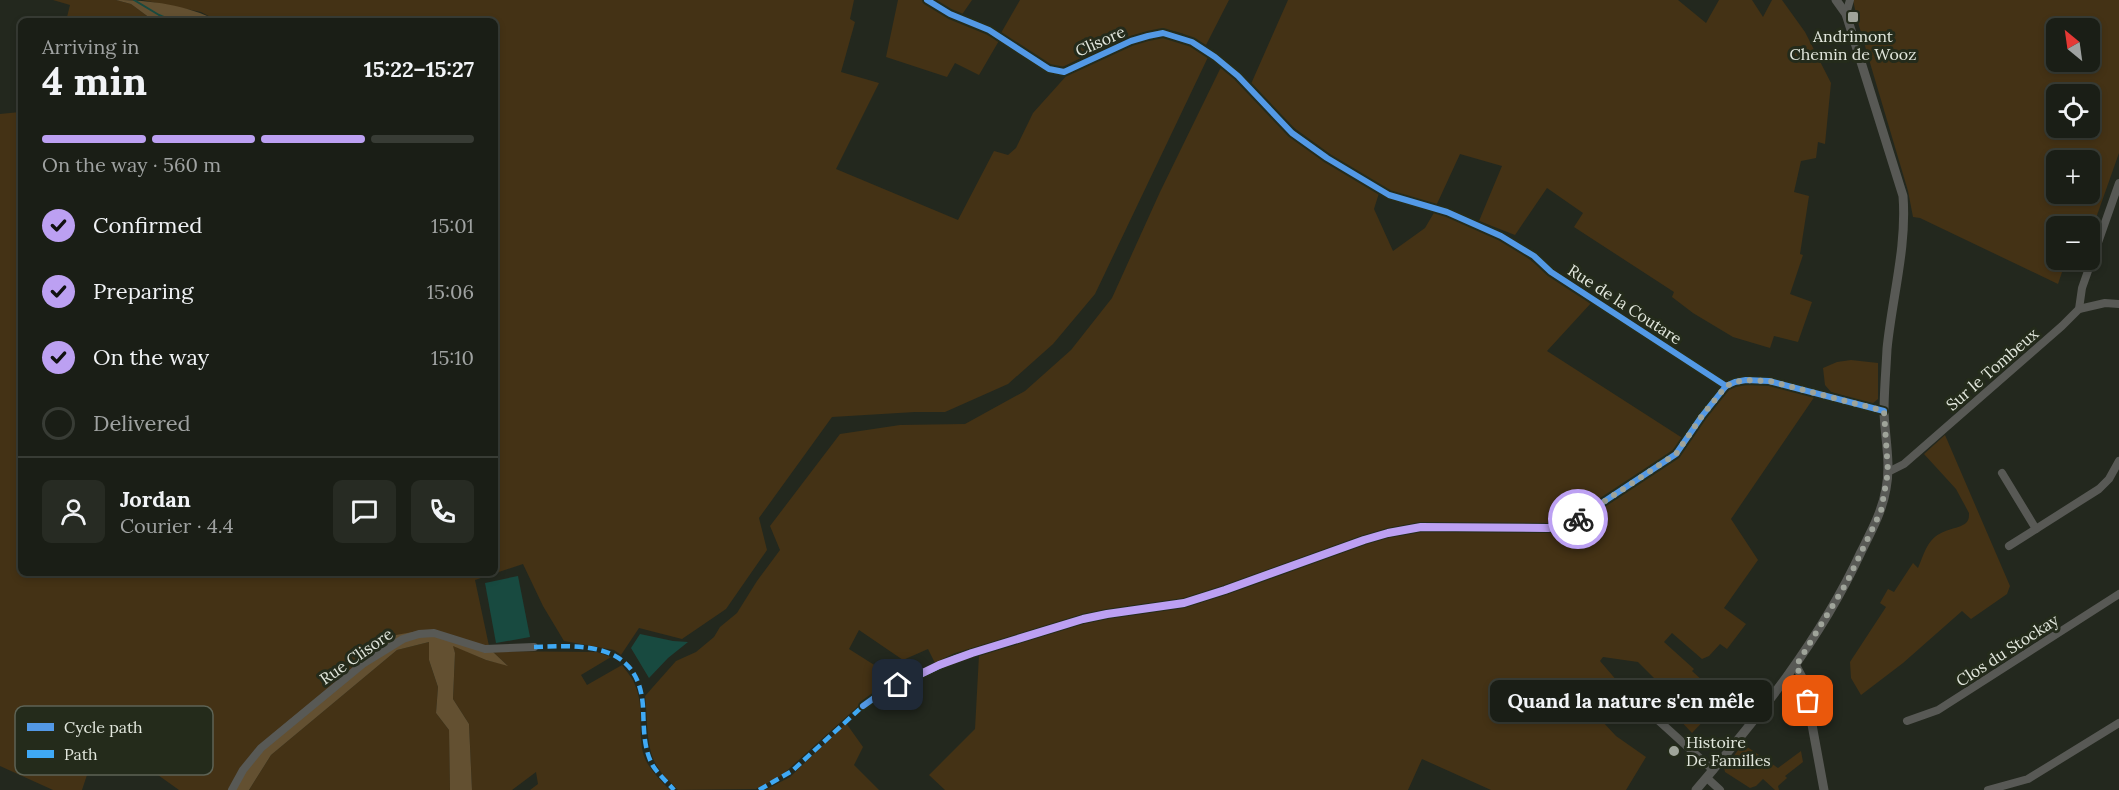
<!DOCTYPE html>
<html lang="en">
<head>
<meta charset="utf-8">
<style>
	body { margin:0; font-family:Lora,serif; background:#272b23; color:#f1f3f6; height:100vh; display:flex; flex-direction:column; font-size:22px; white-space:nowrap }
	* { box-sizing:border-box; margin:0 }
	p { font-size:20px; color:#9fa2a1 }
	.icon { flex:none; width:33px; height:33px; fill:none; stroke:currentColor; stroke-width:2; stroke-linecap:round; stroke-linejoin:round }
	.map { position:relative; flex:1; overflow:hidden }
	.drawer { position:absolute; left:18px; top:18px; width:480px; height:558px; display:flex; flex-direction:column; background:#1a1e16; border-radius:9px; box-shadow:0 3px 9px #0003,0 0 0 2px #383c35 }
	.drawer>* { flex:none }
	.needle { width:39px; rotate:331deg }
	.tools { position:absolute; left:2046px; top:18px; display:grid; gap:12px }
	.tools a { display:grid; place-items:center; width:54px; height:54px; border-radius:9px; background:#1a1e16; box-shadow:0 3px 9px #0003,0 0 0 2px #383c35; font-size:30px }
	.pin { position:absolute; display:grid; place-items:center; width:51px; height:51px; color:#fff; margin:-26px; border-radius:12px; box-shadow:0 3px 9px #0006 }
	.courier { position:absolute; display:grid; place-items:center; width:60px; height:60px; margin:-30px; border:4px solid #bca0f2; border-radius:50%; background:#fff; color:#222; box-shadow:0 2px 8px #0007 }
	.bubble { position:absolute; height:42px; border-radius:9px; background:#1a1e16; box-shadow:0 3px 9px #0003,0 0 0 2px #383c35; font-size:20px; font-weight:700; line-height:42px; text-align:center }
	.head em { font-style:normal; font-weight:700 }
	.head div { display:flex; flex-direction:column-reverse }
	.head { display:flex; align-items:center; justify-content:space-between; height:102px; padding:0 24px }
	h1 { font-size:39px; font-weight:700; line-height:45px }
	.bar { display:grid; grid-template-columns:repeat(4,1fr); gap:9px 6px; align-content:center; height:72px; padding:0 24px }
	.bar i { height:8px; border-radius:4px; background:#383c35 }
	.bar .on { background:#bca0f2 }
	.bar p { grid-column:span 4 }
	.line { display:flex; align-items:center; gap:15px; padding:0 24px; border-top:2px solid #383c35 }
	.line div { flex:1 }
	.round { display:grid; place-items:center; flex:none; width:63px; height:63px; border-radius:9px; background:#272b23 }
	ol { padding:0 24px; list-style:none }
	li { display:flex; align-items:center; gap:18px; height:66px }
	li p { margin-inline-start:auto }
	li .icon { padding:6px; border-radius:50%; background:#bca0f2; color:#111; stroke-width:4 }
	li:last-child { color:#9fa2a1 }
	li i { width:33px; height:33px; border:3px solid #383c35; border-radius:50% }
	.map>svg:first-child { display:block }
</style>
</head>
<body>
<div class="map">
<svg width="2119" height="790" viewBox="0 0 2119 790">
	<rect width="100%" height="100%" fill="#23281e"/>
	<!-- green -->
	<g fill="#443215" fill-rule="evenodd">
		<polygon points="53,0 116,0 131,4 154,21 66,21 70,5"/>
		<polygon points="142,0 854,0 850,19 855,22 841,72 879,83 836,169 958,220 994,151 1008,155 1016,148 1033,113 1068,74 1128,46 1163,36 1182,41 1209,55 1095,294 1053,344 1008,384 945,412 915,412 832,417 759,518 767,550 726,609 682,639 639,628 621,655 614,650 564,641 543,606 523,564 475,580 489,646 396,635 230,790 179,790 144,765 117,735 113,740 100,736 82,790 53,790 0,766 0,114 20,112 21,108 21,573 495,573 495,21 218,21 201,12"/>
		<polygon points="898,0 924,0 1000,39 979,75 955,63 947,77 886,57"/>
		<polygon points="933,0 972,0 961,16"/>
		<path d="M1020,0H1229L1206,45C1194,39 1181,31 1167,30C1131,29 1091,54 1058,69L1034,59L1001,33Z"/>
		<polygon points="1288,0 1678,0 1706,23 1719,0 1752,0 1763,17 1772,0 1782,0 1805,32 1831,83 1825,144 1818,142 1816,158 1801,161 1794,192 1809,196 1800,254 1803,255 1790,294 1812,302 1798,342 1774,336 1770,348 1733,337 1693,313 1672,297 1674,292 1574,227 1583,213 1547,188 1515,235 1479,221 1502,166 1460,154 1436,206 1391,192 1360,176 1279,117 1251,84"/>
		<path d="M1853,0H2119V153L2090,235V226H2056V260H2066L2058,284L1920,218L1913,217L1908,191L1857,19ZM2056,28H2090V62H2056ZM2056,94H2090V128H2056ZM2056,160H2090V194H2056Z"/>
		<path d="M1222,65L1239,79L1296,140L1379,193L1374,209L1393,251L1425,228L1435,211L1509,244L1560,282L1592,302L1547,351L1684,439L1661,462L1561,524L1524,526L1441,524L1438,522L1380,533L1238,584L1176,601L966,650L935,663L928,649L903,660L859,630L849,649L898,680L865,700L781,776L756,789L678,790C672,783 664,777 659,769C645,751 648,718 645,696L676,661L696,652L714,637L720,627L737,613L757,581L780,550L770,526L840,434L900,425L965,424L1025,391L1071,350L1112,298L1160,192Z"/>
		<polygon points="1851,360 1878,363 1878,399 1872,404 1831,392 1825,385 1823,368 1837,362"/>
		<polygon points="1748,381 1768,382 1815,396 1731,519 1758,560 1724,608 1746,624 1727,649 1720,644 1709,656 1702,659 1672,633 1664,642 1694,669 1692,671 1717,694 1716,696 1732,713 1722,724 1710,714 1692,733 1676,716 1683,707 1638,662 1603,657 1600,661 1624,689 1601,720 1616,736 1646,757 1626,790 1491,790 1422,759 1408,790 945,790 929,775 975,729 979,655 1087,622 1107,617 1177,608 1242,589 1373,540 1410,531 1544,531 1571,527 1617,495 1675,460 1723,393 1735,385"/>
		<path d="M1945,435L2010,586L2007,594L1971,619L1962,611L1903,663L1861,695L1851,678L1850,662L1886,607L1880,603L1888,589L1894,592L1913,563L1918,568C1922,559 1925,548 1931,541C1942,528 1957,530 1966,523C1969,520 1969,517 1969,513L1956,489L1924,454Z"/>
		<polygon points="429,642 429,660 438,687 436,713 449,730 450,790 249,790 271,755 397,650"/>
		<path d="M452,645L486,660L507,665L492,651L597,652L611,657L581,675L587,685L622,665C626,671 633,678 635,685C645,707 637,733 644,756C648,768 661,781 670,790H530L538,784L536,772L512,790H472L469,724L453,699L455,653Z"/>
		<polygon points="846,723 863,747 854,765 879,790 765,790 790,777"/>
		<polygon points="1743,744 1778,768 1801,751 1803,762 1785,776 1787,778 1778,786 1779,790 1775,790 1763,779 1756,786 1750,788 1725,772 1724,768"/>
	</g>
	<!-- forest -->
	<g fill="#635031">
		<path d="M116,0C150,0 187,5 218,21H154L131,4Z"/>
		<polygon points="424,630 492,651 508,666 486,660 453,646 455,653 453,699 469,724 472,790 450,790 449,730 436,713 438,687 429,660 429,642 397,650 271,755 249,790 230,790 276,731 370,654 396,635"/>
	</g>
	<!-- water -->
	<g fill="#184a40">
		<polygon points="518,576 530,637 496,643 485,583"/>
		<polygon points="640,634 673,641 688,642 668,658 649,678 631,648"/>
	</g>
	<g fill="none" stroke-linecap="round" stroke-linejoin="round">
		<!-- stream -->
		<polyline stroke="#184a40" stroke-width="2" points="134,0 159,15 173,21"/>
		<!-- minor -->
		<g stroke="#585955" stroke-width="8">
			<polyline points="927,0 950,14 989,30 1049,69 1064,72 1131,41 1148,36 1163,33 1192,42 1215,57 1238,76 1292,133 1327,158 1389,195 1447,212 1501,236 1534,256 1551,272 1726,386"/>
			<polyline points="1846,14 1850,0"/>
			<polyline points="2079,309 2082,288 2119,183"/>
			<polyline points="1888,472 1904,464 2062,326 2079,309 2105,303 2119,304"/>
			<polyline points="2002,473 2036,529"/>
			<polyline points="2009,546 2099,489 2109,479 2119,461"/>
			<polyline points="1638,702 1713,770"/>
			<polyline points="863,706 881,693 956,658 1083,619 1107,614 1184,603 1225,590 1364,540 1388,533 1421,527 1548,528 1573,522 1676,454 1702,416 1726,386 1735,382 1746,380 1769,381 1884,411"/>
			<polyline points="1907,721 1938,710 2119,594"/>
			<polyline points="1707,778 1720,790"/>
			<polyline points="232,790 243,770 261,748 364,663 403,639 419,634 434,633 485,649 534,647"/>
			<polyline points="1988,790 2028,779 2119,723"/>
		</g>
		<!-- tertiary -->
		<g stroke="#585955" stroke-width="9">
			<polyline points="1796,666 1804,681 1824,790"/>
			<path d="M1696,790C1759,716 1820,641 1861,552C1871,532 1882,512 1886,489C1891,464 1885,438 1884,412C1884,392 1886,370 1887,349C1892,298 1907,247 1903,196L1846,14L1836,0"/>
		</g>
		<!-- quiet -->
		<g stroke="#3fa9f5" stroke-width="4.5" stroke-dasharray="9 4.5" stroke-linecap="butt">
			<path d="M534,647C584,645 639,642 643,707C644,727 643,748 653,766C659,775 667,782 674,790"/>
			<polyline points="759,790 792,771 863,706"/>
		</g>
		<!-- cycleway casing -->
		<g stroke="#242b1b" stroke-width="10">
			<g id="cycleway">
				<polyline points="927,0 950,14 989,30 1049,69 1064,72 1131,41 1148,36 1163,33 1192,42 1215,57 1238,76 1292,133 1327,158 1389,195 1447,212 1501,236 1534,256 1551,272 1726,386"/>
				<polyline points="863,706 881,693 956,658 1083,619 1107,614 1184,603 1225,590 1364,540 1388,533 1421,527 1548,528 1573,522 1676,454 1702,416 1726,386 1735,382 1746,380 1769,381 1884,411"/>
			</g>
		</g>
		<!-- cycleway -->
		<use href="#cycleway" stroke="#5399e6" stroke-width="6"/>
	</g>
	<g fill="none" stroke-linecap="round" stroke-linejoin="round">
		<!-- done -->
		<polyline stroke="#9fa49a" stroke-width="6" stroke-dasharray="0 10.8" points="1578,519 1676,454 1702,416 1726,386 1735,382 1746,380 1769,381 1884,411 1888,472 1881,511 1847,582 1796,666 1804,681 1808,701"/>
		<!-- route -->
		<polyline stroke="#bca0f2" stroke-width="8" points="898,685 939,665 972,653 1083,619 1107,614 1184,603 1225,590 1364,540 1388,533 1421,527 1548,528 1562,526 1578,519"/>
	</g>
	<!-- markers -->
	<g fill="#9fa49a" stroke="#242b1b" stroke-width="2">
		<rect x="1847" y="11" width="12" height="12" rx="3"/>
		<circle cx="1674" cy="751" r="6"/>
	</g>
	<g text-anchor="middle" stroke-width="6" stroke-linejoin="round" paint-order="stroke">
		<!-- poi labels -->
		<g font-size="16" fill="#e2e7dd" stroke="#242b1b">
			<text x="1853" y="42">Andrimont<tspan x="1853" dy="18">Chemin de Wooz</tspan></text>
			<text x="1686" y="748" text-anchor="start">Histoire<tspan x="1686" dy="18">De Familles</tspan></text>
		</g>
		<!-- street labels -->
		<g font-size="16" fill="#e2e7dd" stroke="#242b1b">
			<text transform="translate(1100 41) rotate(-24)" y="6">Clisore</text>
			<text transform="translate(1625 304) rotate(33)" y="6">Rue de la Coutare</text>
			<text transform="translate(1992 369) rotate(-41)" y="6">Sur le Tombeux</text>
			<text transform="translate(2007 650) rotate(-33)" y="6">Clos du Stockay</text>
			<text transform="translate(356 656) rotate(-35)" y="6">Rue Clisore</text>
		</g>
	</g>
	<!-- legend -->
	<rect x="15" y="706" width="198" height="69" rx="9" fill="#242b1b" stroke="#5d6355" stroke-width="1.5"/>
	<rect x="27" y="723" width="27" height="8" fill="#5399e6"/>
	<rect x="27" y="750" width="27" height="8" fill="#3fa9f5"/>
	<g font-size="16" fill="#e2e7dd">
		<text x="64" y="733">Cycle path</text>
		<text x="64" y="760">Path</text>
	</g>
</svg>
<div class="tools">
<a><svg class="needle" viewBox="-14 -14 28 28"><path d="M0-13l5 13h-10z" fill="#e53935"/><path d="M0 13l5-13h-10z" fill="#9fa2a1"/></svg></a>
<a><svg class="icon" aria-label="locate" viewBox="0 0 24 24"><circle cx="12" cy="12" r="6"/><path d="M12 2v4M12 18v4M2 12h4M18 12h4"/></svg></a>
<a>+</a>
<a>−</a>
</div>
<div class="pin" style="left:1808px;top:701px;background:#ea580c"><svg class="icon" aria-label="bag" viewBox="0 0 24 24"><path d="M5 8h14l-1 12H6zM9 8a3 3 0 0 1 6 0"/></svg></div>
<div class="pin" style="left:898px;top:685px;background:#1f2937"><svg class="icon" aria-label="home" viewBox="0 0 24 24"><path d="M3 11l9-7 9 7M6 9v11h12V9"/></svg></div>
<div class="courier" style="left:1578px;top:519px"><svg class="icon" aria-label="bike" viewBox="0 0 24 24"><circle cx="6" cy="16" r="4"/><circle cx="18" cy="16" r="4"/><path d="M6 16l4-8h5l3 8M10 8l3 8H6M13 5h3"/></svg></div>
<div class="bubble" style="left:1490px;top:680px;width:282px">Quand la nature s'en mêle</div>
<section class="drawer">
<div class="head"><div><h1>4 min</h1><p>Arriving in</p></div><em>15:22–15:27</em></div>
<div class="bar"><i class="on"></i><i class="on"></i><i class="on"></i><i></i><p>On the way · 560 m</p></div>
<ol>
<li><svg class="icon" aria-label="check" viewBox="0 0 24 24"><path d="M5 12l5 5 9-10"/></svg>Confirmed<p>15:01</p></li>
<li><svg class="icon" aria-label="check" viewBox="0 0 24 24"><path d="M5 12l5 5 9-10"/></svg>Preparing<p>15:06</p></li>
<li><svg class="icon" aria-label="check" viewBox="0 0 24 24"><path d="M5 12l5 5 9-10"/></svg>On the way<p>15:10</p></li>
<li><i></i>Delivered</li>
</ol>
<div class="line" style="height:108px"><a class="round"><svg class="icon" aria-label="person" viewBox="0 0 24 24"><circle cx="12" cy="8" r="4"/><path d="M4 21q1-7 8-7t8 7"/></svg></a><div><b>Jordan</b><p>Courier · 4.4</p></div><a class="round"><svg class="icon" aria-label="chat" viewBox="0 0 24 24"><path d="M4 5h16v11H9l-5 4z"/></svg></a><a class="round"><svg class="icon" aria-label="phone" viewBox="0 0 24 24"><path d="M5 4h4l2 5-3 2q2 4 5 5l2-3 5 2v4C11 20 4 13 5 4z"/></svg></a></div>
</section>
</div>
</body>
</html>
